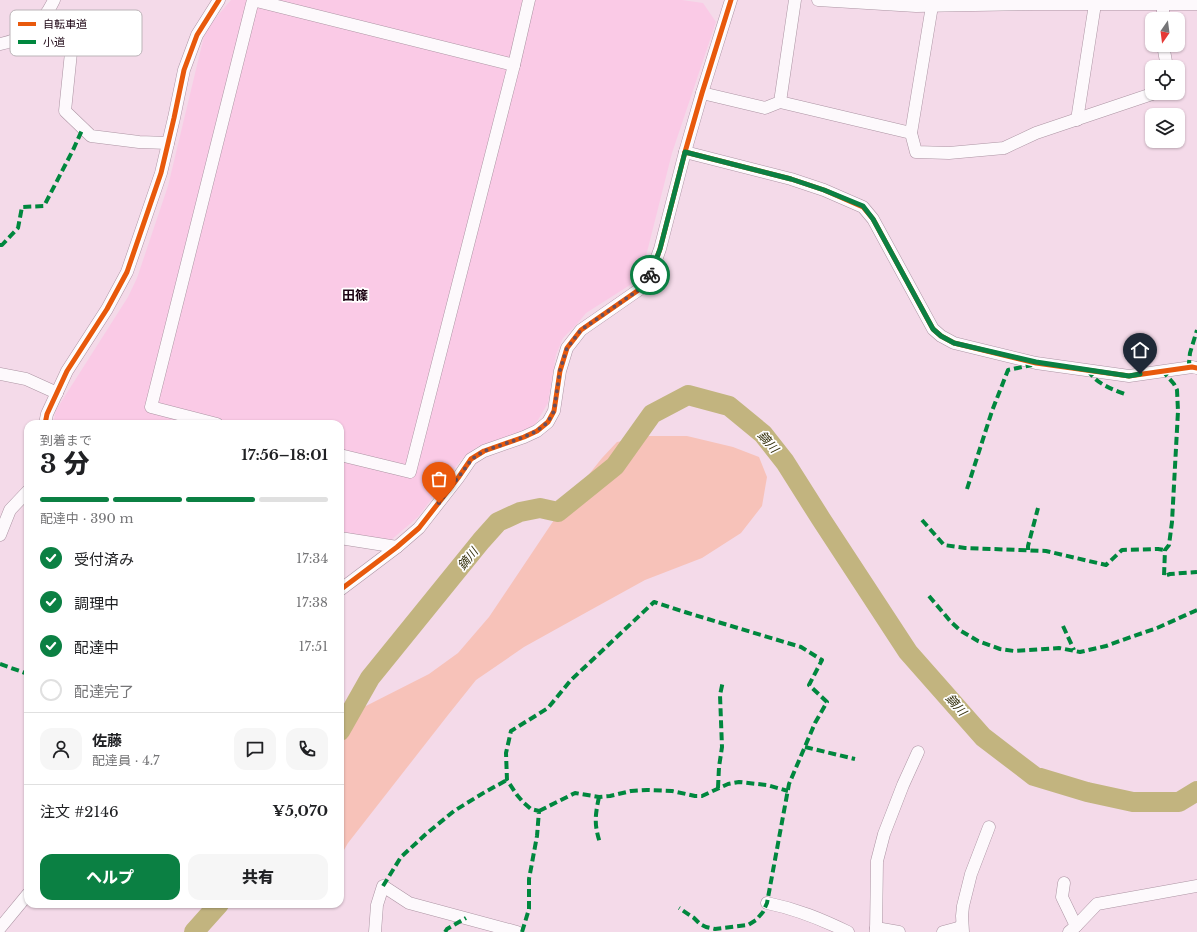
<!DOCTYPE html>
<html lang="ja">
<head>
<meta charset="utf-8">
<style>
	body { margin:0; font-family:"Libre Baskerville","Noto Sans JP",serif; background:#f6f6f6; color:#202124; height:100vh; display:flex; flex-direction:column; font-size:15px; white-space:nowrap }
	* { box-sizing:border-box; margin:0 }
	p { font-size:13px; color:#757577 }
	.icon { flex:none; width:22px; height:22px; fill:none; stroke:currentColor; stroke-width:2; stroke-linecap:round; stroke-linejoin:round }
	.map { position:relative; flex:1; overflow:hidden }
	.drawer { position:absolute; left:24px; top:420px; width:320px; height:488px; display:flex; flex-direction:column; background:#fff; border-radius:12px; box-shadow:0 1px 3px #0004 }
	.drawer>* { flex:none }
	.needle { width:26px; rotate:194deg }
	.buttons { position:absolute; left:1145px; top:12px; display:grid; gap:8px }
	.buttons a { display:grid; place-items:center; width:40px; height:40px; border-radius:8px; background:#fff; box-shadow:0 1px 3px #0004; font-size:20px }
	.pin { position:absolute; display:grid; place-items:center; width:34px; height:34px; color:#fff; margin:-41px -17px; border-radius:50% 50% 50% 0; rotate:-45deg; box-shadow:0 0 4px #0007 }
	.pin .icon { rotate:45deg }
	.courier { position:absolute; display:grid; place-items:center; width:40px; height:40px; margin:-20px; border:3px solid #0b8043; border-radius:50%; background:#fff; color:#222; box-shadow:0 1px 5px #0007 }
	.summary em { font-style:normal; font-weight:800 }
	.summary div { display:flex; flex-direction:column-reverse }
	.summary { display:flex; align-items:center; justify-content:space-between; height:68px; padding:0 16px }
	h1 { font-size:26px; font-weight:800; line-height:30px }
	.bar { display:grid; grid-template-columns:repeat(4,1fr); gap:6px 4px; align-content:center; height:48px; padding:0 16px }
	.bar i { height:5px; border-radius:3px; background:#e0e0e0 }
	.bar .selected { background:#0b8043 }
	.bar p { grid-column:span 4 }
	.line { display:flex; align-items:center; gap:10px; padding:0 16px; border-top:1px solid #e0e0e0 }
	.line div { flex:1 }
	.round { display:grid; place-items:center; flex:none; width:42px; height:42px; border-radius:12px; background:#f6f6f6 }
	ol { padding:0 16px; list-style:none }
	li { display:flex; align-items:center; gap:12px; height:44px }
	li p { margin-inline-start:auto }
	li .icon { padding:4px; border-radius:50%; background:#0b8043; color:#fff; stroke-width:4 }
	li:last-child { color:#757577 }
	li i { width:22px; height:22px; border:2px solid #e0e0e0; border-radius:50% }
	.action { display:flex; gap:8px; margin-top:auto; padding:8px 16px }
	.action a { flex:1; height:46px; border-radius:12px; background:#0b8043; color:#fff; font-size:16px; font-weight:800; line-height:46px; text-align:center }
	.action a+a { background:#f6f6f6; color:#202124 }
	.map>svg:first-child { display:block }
</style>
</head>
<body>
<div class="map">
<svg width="1197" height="932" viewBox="0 0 1197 932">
	<rect width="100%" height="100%" fill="#f4dae9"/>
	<!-- built -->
	<polygon fill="#facae6" points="231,0 682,0 703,3 716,22 672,153 646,256 644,269 636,279 630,285 586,313 577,324 563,338 556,355 548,403 535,425 522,433 492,442 477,447 470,452 461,460 418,517 391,540 340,533 340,424 53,424 56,410 128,297 137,278 168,186 204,36 213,21"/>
	<!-- green -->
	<polygon fill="#f7c2b9" points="647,436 687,436 733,447 759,457 767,477 762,506 741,533 702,558 645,580 587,612 524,647 476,680 448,715 348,843 340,857 340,725 356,711 429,674 458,653 489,617 562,508 602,458 617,442"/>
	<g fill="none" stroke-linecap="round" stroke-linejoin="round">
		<!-- river -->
		<g stroke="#c2b47f" stroke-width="20">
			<polyline points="340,731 370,678 481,541 498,522 520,512 540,508 558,512 615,466 652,414 688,395 729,406 763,434 785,462 821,519 908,652 983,737 1034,776 1087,792 1133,802 1179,802 1197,791"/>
			<polyline points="194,932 219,904"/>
		</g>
		<!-- minor casing -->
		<g stroke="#ac94a3" stroke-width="13">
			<g id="minor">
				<polyline points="818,0 916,6 1033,4 1197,4"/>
				<polyline points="45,16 73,33 65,111 91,136 139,142 168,143"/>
				<polyline points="1163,19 1163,4"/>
				<polyline points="73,33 109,42 135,45"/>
				<path d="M0,44C24,40 44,22 54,0"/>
				<polyline points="1163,45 1167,67"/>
				<polyline points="702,93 765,108 780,102 795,0"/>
				<polyline points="780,102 911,133 916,152 949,153 1004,148 1036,133 1155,93"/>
				<polyline points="1077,120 1095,4"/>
				<polyline points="911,133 932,6"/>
				<polyline points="685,152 791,179 824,190 863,207 873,219 933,329 941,336 954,343 1036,363 1129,376 1192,367 1197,368"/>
				<polyline points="0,374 26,379 57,393"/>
				<polyline points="45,424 47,414 67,371 107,309 127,272 161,173 174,118 184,70 197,35 219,0"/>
				<polyline points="217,424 151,407 253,0 514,65"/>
				<polyline points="340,455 410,472 514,65 529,0"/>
				<polyline points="0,535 10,510 28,491"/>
				<polyline points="340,538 397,547"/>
				<polyline points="340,590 397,547 419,528 458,478 471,459 484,451 524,437 537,431 548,422 554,411 560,371 567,348 581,330 640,289 652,271 660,249 685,152 702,93 731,0"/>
				<polyline points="1064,883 1062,897 1076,926"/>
				<path d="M767,903C797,909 821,919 848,932"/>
				<polyline points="0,928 28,894"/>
				<polyline points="876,928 899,932"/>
				<polyline points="375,932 377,905 383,886 409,903 517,932"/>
				<polyline points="876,932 877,861 884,834 903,785 918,752"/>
				<polyline points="943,932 958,928 962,925"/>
				<polyline points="963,932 962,916 963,906 971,874 989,827"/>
				<polyline points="1069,932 1076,926 1097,904 1197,886"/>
			</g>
		</g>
		<!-- minor -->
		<use href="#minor" stroke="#fdf9fc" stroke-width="12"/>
		<!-- quiet -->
		<g stroke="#00873e" stroke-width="4" stroke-dasharray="8 4" stroke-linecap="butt">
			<polyline points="0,245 2,245 18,228 22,207 44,206 73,150 83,128"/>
			<polyline points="1192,367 1189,363 1190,353 1197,330"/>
			<path d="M1088,370C1096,384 1112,389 1127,395"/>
			<polyline points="1162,370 1174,384 1177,390 1178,411 1172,522 1169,545 1165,550 1164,576 1170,574 1197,572"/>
			<polyline points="967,489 992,411 1008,370 1032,365"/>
			<polyline points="922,520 944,545 965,548 1046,551 1106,565 1122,550 1158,549 1165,550"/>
			<polyline points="1028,550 1028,546 1038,508"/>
			<polyline points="929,596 951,622 961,631 978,641 1000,649 1014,651 1059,648 1080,652 1106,646 1131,637 1157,628 1197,610"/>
			<polyline points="1063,626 1074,650"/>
			<polyline points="0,664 28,674"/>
			<polyline points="805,747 855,759"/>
			<polyline points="718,788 719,767 722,747 720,695 723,681"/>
			<path d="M599,797C595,816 594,824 600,843"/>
			<polyline points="539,811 575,793 599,797 610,796 631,791 647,790 672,791 695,796 702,796 728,784 739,782 767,785 788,791"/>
			<polyline points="383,886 401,857 426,834 454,811 485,792 507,780"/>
			<polyline points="445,932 447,929 466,918"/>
			<polyline points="522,932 529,909 529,879 537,836 539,811 531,809 523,802 517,795 507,780 506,753 511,731 548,708 571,680 654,602 688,613 801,647 822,660 809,685 827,702 815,723 789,784 767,903 763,912 756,920 748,925 715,929 706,927 700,924 694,918 679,908"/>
		</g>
		<!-- cycleway casing -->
		<g stroke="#fff" stroke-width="8">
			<g id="cycleway">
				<polyline points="685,152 791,179 824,190 863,207 873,219 933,329 941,336 954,343 1036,363 1129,376 1192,367 1197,368"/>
				<polyline points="45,424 47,414 67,371 107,309 127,272 161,173 174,118 184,70 197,35 219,0"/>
				<polyline points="340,590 397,547 419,528 458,478 471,459 484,451 524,437 537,431 548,422 554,411 560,371 567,348 581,330 640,289 652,271 660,249 685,152 702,93 731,0"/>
			</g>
		</g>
		<!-- cycleway -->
		<use href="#cycleway" stroke="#e8590c" stroke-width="5"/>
	</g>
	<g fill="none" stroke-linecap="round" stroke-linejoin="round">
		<!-- done -->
		<polyline stroke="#684f5e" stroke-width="4" stroke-dasharray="0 7.2" points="439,503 472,459 484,451 524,437 537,431 548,422 554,411 560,370 567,348 581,330 640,289 650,275"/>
		<!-- route -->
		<polyline stroke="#0b8043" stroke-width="5" points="650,275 652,271 660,249 685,152 791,179 824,190 863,206 873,219 933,329 941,336 954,343 1036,362 1129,376 1140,374"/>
	</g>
	<g text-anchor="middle" stroke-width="3.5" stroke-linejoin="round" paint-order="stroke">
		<!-- water labels -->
		<g font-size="12" font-style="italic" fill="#36320e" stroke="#fff">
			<text transform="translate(768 442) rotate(49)" y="4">鏑川</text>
			<text transform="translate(468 559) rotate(-51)" y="4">鏑川</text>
			<text transform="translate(956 705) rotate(49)" y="4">鏑川</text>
		</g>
		<!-- quarter labels -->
		<g font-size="13" font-weight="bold" fill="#1c0413" stroke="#fff">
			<text x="355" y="300">田篠</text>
		</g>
	</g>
	<!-- legend -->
	<rect x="10" y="10" width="132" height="46" rx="6" fill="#fff" stroke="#bbb4b8" stroke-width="1"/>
	<rect x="18" y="22" width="18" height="4" fill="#e8590c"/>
	<rect x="18" y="40" width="18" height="4" fill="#00873e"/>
	<g font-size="11" fill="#1c0413">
		<text x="43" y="28">自転車道</text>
		<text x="43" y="46">小道</text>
	</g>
</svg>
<div class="buttons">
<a><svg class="needle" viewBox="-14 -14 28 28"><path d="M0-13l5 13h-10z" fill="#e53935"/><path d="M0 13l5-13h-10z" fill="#757577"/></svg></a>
<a><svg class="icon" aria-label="locate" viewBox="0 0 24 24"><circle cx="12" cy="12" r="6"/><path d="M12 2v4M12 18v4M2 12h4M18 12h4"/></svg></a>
<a><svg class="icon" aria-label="layers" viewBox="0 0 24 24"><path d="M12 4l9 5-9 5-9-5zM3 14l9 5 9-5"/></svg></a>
</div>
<div class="pin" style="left:439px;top:503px;background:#ea580c"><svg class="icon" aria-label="bag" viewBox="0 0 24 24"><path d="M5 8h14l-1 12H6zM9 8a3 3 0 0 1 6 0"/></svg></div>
<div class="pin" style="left:1140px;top:374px;background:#1f2937"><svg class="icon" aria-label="home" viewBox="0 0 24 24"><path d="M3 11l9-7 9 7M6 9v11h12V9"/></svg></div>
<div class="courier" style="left:650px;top:275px"><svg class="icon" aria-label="bike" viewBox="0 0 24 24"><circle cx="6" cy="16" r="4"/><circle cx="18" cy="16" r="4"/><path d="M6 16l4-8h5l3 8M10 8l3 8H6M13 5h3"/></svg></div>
<section class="drawer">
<div class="summary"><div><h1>3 分</h1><p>到着まで</p></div><em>17:56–18:01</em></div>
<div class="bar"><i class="selected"></i><i class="selected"></i><i class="selected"></i><i></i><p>配達中 · 390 m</p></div>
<ol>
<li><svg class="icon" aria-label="check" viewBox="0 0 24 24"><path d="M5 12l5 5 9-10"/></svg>受付済み<p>17:34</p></li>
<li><svg class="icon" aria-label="check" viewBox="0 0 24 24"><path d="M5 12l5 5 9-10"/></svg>調理中<p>17:38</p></li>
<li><svg class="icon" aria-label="check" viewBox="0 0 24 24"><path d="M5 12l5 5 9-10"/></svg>配達中<p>17:51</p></li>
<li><i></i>配達完了</li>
</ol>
<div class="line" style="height:72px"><a class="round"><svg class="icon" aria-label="person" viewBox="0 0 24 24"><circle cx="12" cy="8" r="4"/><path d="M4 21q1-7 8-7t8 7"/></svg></a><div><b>佐藤</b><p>配達員 · 4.7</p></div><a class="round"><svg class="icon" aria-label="chat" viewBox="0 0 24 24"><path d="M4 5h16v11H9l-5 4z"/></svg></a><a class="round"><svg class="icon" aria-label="phone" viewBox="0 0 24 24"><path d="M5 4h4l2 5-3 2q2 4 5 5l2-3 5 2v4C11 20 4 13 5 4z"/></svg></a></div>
<div class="line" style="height:52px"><div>注文 #2146</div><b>¥5,070</b></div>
<div class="action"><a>ヘルプ</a><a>共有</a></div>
</section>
</div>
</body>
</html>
